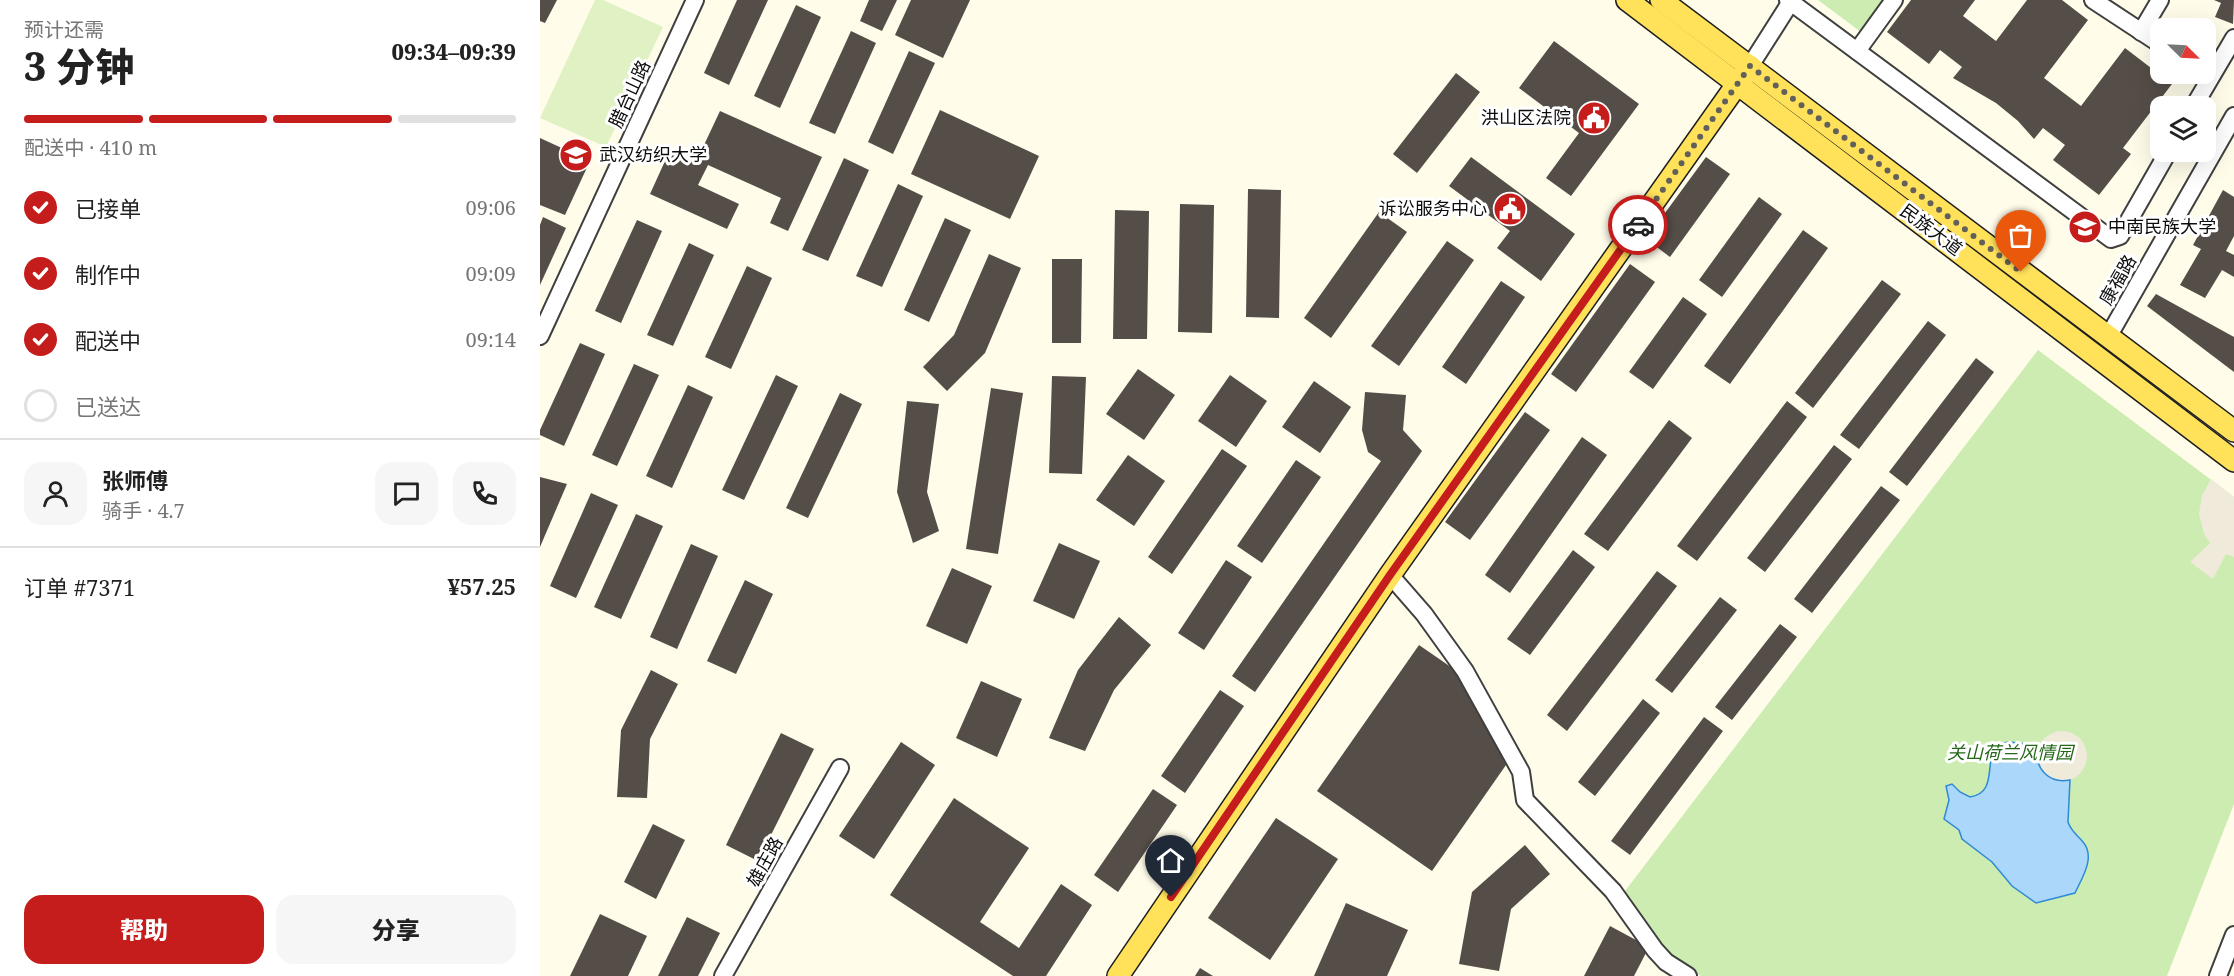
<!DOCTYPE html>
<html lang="zh">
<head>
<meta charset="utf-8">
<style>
	body { margin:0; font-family:"Noto Serif","Noto Sans SC",serif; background:#f6f6f6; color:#222; height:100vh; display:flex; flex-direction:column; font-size:22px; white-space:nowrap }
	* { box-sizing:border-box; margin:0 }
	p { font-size:20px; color:#767676 }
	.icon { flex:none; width:33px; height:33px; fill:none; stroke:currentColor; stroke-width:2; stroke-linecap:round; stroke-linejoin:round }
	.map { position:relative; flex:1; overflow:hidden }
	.drawer { display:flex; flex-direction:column; background:#fff; width:540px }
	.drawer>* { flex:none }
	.needle { width:39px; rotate:114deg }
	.tools { position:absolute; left:1610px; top:18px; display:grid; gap:12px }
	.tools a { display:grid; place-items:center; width:66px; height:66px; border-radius:12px; background:#fff; box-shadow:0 6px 24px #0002; font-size:30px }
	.pin { position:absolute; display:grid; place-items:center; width:51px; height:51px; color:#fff; margin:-62px -26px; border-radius:50% 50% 50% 0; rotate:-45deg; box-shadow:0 0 6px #0007 }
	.pin .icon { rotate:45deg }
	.courier { position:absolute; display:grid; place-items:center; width:60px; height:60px; margin:-30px; border:4px solid #c41d1b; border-radius:50%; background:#fff; color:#222; box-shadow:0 2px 8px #0007 }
	.overview em { font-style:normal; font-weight:800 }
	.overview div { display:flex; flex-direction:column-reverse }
	.overview { display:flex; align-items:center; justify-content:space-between; height:102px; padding:0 24px }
	h1 { font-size:39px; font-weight:800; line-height:45px }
	.bar { display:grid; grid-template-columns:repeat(4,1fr); gap:9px 6px; align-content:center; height:72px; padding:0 24px }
	.bar i { height:8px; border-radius:4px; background:#e0e0e0 }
	.bar .on { background:#c41d1b }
	.bar p { grid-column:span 4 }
	.line { display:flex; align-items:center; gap:15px; padding:0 24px; border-top:2px solid #e0e0e0 }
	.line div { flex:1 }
	.round { display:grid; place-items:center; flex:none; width:63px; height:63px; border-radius:18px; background:#f6f6f6 }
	ol { padding:0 24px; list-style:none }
	li { display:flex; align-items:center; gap:18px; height:66px }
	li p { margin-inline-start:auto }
	li .icon { padding:6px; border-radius:50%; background:#c41d1b; color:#fff; stroke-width:4 }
	li:last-child { color:#767676 }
	li i { width:33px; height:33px; border:3px solid #e0e0e0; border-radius:50% }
	.action { display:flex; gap:12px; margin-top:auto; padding:12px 24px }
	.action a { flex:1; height:69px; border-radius:18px; background:#c41d1b; color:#fff; font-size:24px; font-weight:800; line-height:69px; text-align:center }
	.action a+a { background:#f6f6f6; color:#222 }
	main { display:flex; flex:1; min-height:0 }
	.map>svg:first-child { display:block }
</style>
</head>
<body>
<main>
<section class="drawer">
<div class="overview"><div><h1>3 分钟</h1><p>预计还需</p></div><em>09:34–09:39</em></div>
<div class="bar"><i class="on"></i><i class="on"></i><i class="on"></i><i></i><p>配送中 · 410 m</p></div>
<ol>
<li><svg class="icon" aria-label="check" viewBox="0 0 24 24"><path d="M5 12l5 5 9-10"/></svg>已接单<p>09:06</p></li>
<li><svg class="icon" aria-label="check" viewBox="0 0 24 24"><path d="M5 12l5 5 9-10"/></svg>制作中<p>09:09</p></li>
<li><svg class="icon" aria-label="check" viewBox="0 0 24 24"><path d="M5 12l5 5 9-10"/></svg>配送中<p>09:14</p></li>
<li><i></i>已送达</li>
</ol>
<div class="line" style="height:108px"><a class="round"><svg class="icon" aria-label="person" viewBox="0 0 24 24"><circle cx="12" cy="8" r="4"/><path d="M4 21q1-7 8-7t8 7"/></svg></a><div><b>张师傅</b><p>骑手 · 4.7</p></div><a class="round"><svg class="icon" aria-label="chat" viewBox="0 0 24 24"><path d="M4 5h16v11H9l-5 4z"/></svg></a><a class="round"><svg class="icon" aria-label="phone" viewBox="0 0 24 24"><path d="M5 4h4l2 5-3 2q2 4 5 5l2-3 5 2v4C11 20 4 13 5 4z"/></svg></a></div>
<div class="line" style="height:78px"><div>订单 #7371</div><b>¥57.25</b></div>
<div class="action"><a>帮助</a><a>分享</a></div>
</section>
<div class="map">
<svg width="1694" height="976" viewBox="0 0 1694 976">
	<rect width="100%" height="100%" fill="#fffcea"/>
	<!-- green -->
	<g fill="#ccecb2">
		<polygon points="1278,0 1344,0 1321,32"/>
		<polygon points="1498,350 1694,497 1694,804 1627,976 1161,976 1131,957 1082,895"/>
	</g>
	<!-- pitch -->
	<polygon fill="#e0f2c4" points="55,0 63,0 123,27 66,147 0,118"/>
	<!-- plaza -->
	<g fill="#efeada">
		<polygon points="1671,479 1694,497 1694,557 1686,554 1673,579 1650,562 1670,543 1664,534 1659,514 1662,495"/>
		<circle cx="1522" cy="756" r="25"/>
	</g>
	<!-- water -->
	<path fill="#abd8fa" stroke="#2e89d6" stroke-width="1.5" d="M1468,742L1481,743L1497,749C1495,769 1509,784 1530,780L1528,822C1531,831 1537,835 1543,842C1556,857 1542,878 1535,893L1496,903L1472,886L1452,862L1422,839L1419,830L1404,819L1409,800L1406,786L1412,784L1420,792L1430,797C1464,792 1436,747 1468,742Z"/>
	<!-- building -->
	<g fill="#554d47">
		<polygon points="0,0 17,0 5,23 0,21"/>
		<polygon points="197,0 228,0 189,85 164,73"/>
		<polygon points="329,0 357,0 342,31 320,21"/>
		<polygon points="371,0 430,0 403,58 355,35"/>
		<polygon points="1371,0 1435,0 1423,16 1456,41 1487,0 1522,0 1548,20 1504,78 1541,106 1585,48 1632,84 1583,148 1591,154 1559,195 1513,160 1525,145 1503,128 1494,139 1478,121 1456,103 1413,78 1422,67 1400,50 1389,64 1347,32"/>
		<polygon points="1674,0 1694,0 1693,24 1675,17 1681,3"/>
		<polygon points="256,5 281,17 240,108 214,96"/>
		<polygon points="311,31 336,43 295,134 269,123"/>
		<polygon points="1014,41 1099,104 1031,196 1006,178 1039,133 979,88"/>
		<polygon points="369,51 395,63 353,154 328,142"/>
		<polygon points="916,73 940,92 877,173 853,154"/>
		<polygon points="400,110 499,156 470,219 371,174"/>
		<polygon points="180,111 282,157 248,231 230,223 241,198 168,165 158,185 199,204 187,229 110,194 130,150 156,162"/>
		<polygon points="0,138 50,161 25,215 0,205"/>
		<polygon points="931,157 1035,234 1001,281 957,248 970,231 909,186"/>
		<polygon points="1166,157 1190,174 1130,257 1106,239"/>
		<polygon points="304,158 329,170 288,261 262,250"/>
		<polygon points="358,184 383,196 342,287 316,276"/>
		<polygon points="708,189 741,190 739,318 706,317"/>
		<polygon points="1683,190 1694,197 1694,236 1686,251 1694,255 1694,277 1682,270 1665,298 1640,285 1661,249 1653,245"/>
		<polygon points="1219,197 1242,214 1182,297 1159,280"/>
		<polygon points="640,204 674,205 672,333 638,332"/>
		<polygon points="575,210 609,211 607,339 573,339"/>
		<polygon points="839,212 867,232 791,338 764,318"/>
		<polygon points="3,217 26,228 0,285 0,225"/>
		<polygon points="405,218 431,230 389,322 364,310"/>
		<polygon points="97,220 122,231 81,323 55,311"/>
		<polygon points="1263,230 1288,248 1190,384 1164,366"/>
		<polygon points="907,241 934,260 859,366 831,346"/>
		<polygon points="149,243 174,255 133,346 107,335"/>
		<polygon points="449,254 481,268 445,353 407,391 383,367 414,335"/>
		<polygon points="512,259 542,259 541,343 512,343"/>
		<polygon points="1090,264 1115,282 1036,392 1011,374"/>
		<polygon points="207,266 232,278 191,369 165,357"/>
		<polygon points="1342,280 1361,294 1273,408 1255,393"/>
		<polygon points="961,281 985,297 926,384 902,367"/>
		<polygon points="1616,294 1694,337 1694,372 1607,306"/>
		<polygon points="1143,297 1167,314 1113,389 1089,372"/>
		<polygon points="1388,321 1406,335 1319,449 1300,435"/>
		<polygon points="40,343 65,354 24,446 0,435 0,430"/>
		<polygon points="1436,358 1454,372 1367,486 1349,472"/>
		<polygon points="94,364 119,375 77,466 52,455"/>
		<polygon points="598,369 635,395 604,440 566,414"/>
		<polygon points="236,375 258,386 204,500 182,490"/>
		<polygon points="690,375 727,401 696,447 658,421"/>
		<polygon points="512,376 546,377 542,474 509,473"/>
		<polygon points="774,381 811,407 780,453 742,427"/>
		<polygon points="148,385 173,397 132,488 106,476"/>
		<polygon points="451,388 483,393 458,554 426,549"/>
		<polygon points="825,392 866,395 863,430 882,451 715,692 692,676 841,461 828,452 822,430"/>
		<polygon points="300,393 322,404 268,518 246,508"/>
		<polygon points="367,401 399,404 387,492 399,531 373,543 357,492"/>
		<polygon points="1247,401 1267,417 1157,561 1137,546"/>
		<polygon points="985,412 1010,430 930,540 905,522"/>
		<polygon points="1129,420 1152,438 1068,551 1044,534"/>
		<polygon points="1042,437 1067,455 970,593 945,575"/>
		<polygon points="1294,445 1312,459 1225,572 1207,558"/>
		<polygon points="682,449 707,466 632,574 608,557"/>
		<polygon points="588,455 625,481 594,526 556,500"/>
		<polygon points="756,460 781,477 722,563 697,546"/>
		<polygon points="0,477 27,484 0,547"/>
		<polygon points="1341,486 1360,500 1272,613 1254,599"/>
		<polygon points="51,493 78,505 36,598 10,586"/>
		<polygon points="96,514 123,526 81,619 54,607"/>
		<polygon points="519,543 560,561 534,619 493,601"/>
		<polygon points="151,544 178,556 137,649 110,637"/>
		<polygon points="1033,550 1055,567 990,655 967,639"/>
		<polygon points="686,560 712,577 664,650 638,633"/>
		<polygon points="412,568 452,586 427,644 386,626"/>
		<polygon points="1117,571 1137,586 1027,731 1007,715"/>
		<polygon points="205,580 233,594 196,674 167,661"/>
		<polygon points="1180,597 1197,610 1132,693 1115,680"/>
		<polygon points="579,617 611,645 574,690 545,751 509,738 538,670"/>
		<polygon points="1240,624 1257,637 1192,720 1175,707"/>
		<polygon points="879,645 924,676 966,765 892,871 777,791"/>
		<polygon points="111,670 138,684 110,739 107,798 77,797 81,730"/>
		<polygon points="441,681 482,699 457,757 416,738"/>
		<polygon points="680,690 704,706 645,793 621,776"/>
		<polygon points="1103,699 1120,713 1055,796 1038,782"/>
		<polygon points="1164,717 1183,731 1090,855 1071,841"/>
		<polygon points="241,733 274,749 218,861 186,845"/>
		<polygon points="361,742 395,765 334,859 299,836"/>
		<polygon points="613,789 637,805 578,892 554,875"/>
		<polygon points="414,798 489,848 440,922 479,948 521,884 552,905 506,976 473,976 350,895"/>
		<polygon points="736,818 798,859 730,960 668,918"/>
		<polygon points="113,824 145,840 116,899 84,882"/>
		<polygon points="985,845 1010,874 971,909 959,971 919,964 932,892"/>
		<polygon points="806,903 868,930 847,976 774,976"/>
		<polygon points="60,914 107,936 88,976 30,976"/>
		<polygon points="147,917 180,933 158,976 118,976"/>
		<polygon points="1070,926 1109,947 1094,976 1044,976"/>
		<polygon points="660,968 673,976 655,976"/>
	</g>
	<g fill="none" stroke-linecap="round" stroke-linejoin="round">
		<!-- minor casing -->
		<g stroke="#3f3f3f" stroke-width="20">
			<g id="minor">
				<polyline points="1248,0 1571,239 1580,236 1628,152"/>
				<polyline points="1553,0 1620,44"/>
				<polyline points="1601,32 1620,0"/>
				<polyline points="1317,51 1354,0"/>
				<polyline points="1210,66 1252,0"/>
				<polyline points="1654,106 1694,38"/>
				<polyline points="0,336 155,0"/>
				<polyline points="1568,337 1694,116"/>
				<polyline points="850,575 884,614 925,671 981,772 985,800 1073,891 1115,950 1126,962 1148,976"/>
				<polyline points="183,976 300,768"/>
				<polyline points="1678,976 1694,935"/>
			</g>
		</g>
		<!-- major casing -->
		<g stroke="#1d1d1d" stroke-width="24">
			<g id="major">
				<polyline points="1087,0 1694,461"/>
				<polyline points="1121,0 1694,431"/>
				<polyline points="578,976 850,575 1210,66"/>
			</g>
		</g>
		<!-- minor -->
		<use href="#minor" stroke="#fff" stroke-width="16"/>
		<!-- major -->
		<use href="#major" stroke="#ffe15a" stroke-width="21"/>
	</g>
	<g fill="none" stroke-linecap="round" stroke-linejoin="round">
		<!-- done -->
		<polyline stroke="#61605a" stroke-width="6" stroke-dasharray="0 10.8" points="1098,225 1210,66 1481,272"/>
		<!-- route -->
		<polyline stroke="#c41d1b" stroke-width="8" points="631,897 850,575 1098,225"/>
	</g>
	<!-- icons -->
	<defs>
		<g id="civic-disc" transform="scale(1.725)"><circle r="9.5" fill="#c41d1b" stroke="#fff"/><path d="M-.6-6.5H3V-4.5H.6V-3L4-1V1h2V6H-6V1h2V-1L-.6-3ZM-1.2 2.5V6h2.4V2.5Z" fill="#fff"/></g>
		<g id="university-disc" transform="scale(1.725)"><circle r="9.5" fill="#c41d1b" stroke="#fff"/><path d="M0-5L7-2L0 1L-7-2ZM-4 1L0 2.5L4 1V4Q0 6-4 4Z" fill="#fff"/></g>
	</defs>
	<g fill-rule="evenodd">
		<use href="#civic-disc" x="1054" y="118"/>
		<use href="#university-disc" x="36" y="155"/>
		<use href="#civic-disc" x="970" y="209"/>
		<use href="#university-disc" x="1545" y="227"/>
	</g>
	<g text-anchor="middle" stroke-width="6" stroke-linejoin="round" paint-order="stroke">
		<!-- street labels -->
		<g font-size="18" fill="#0c0c0c" stroke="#fff">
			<text transform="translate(90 94) rotate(-65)" y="6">腊台山路</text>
			<text transform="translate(1391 230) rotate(37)" y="6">民族大道</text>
			<text transform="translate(1578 280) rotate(-60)" y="6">康福路</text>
			<text transform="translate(225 862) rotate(-61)" y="6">雄庄路</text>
		</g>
		<!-- poi labels -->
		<g font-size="18" fill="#0c0c0c" stroke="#fff" text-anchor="end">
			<text x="1031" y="124">洪山区法院</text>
			<text x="59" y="161" text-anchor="start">武汉纺织大学</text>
			<text x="947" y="215">诉讼服务中心</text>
			<text x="1568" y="233" text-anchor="start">中南民族大学</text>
		</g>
		<!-- park labels -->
		<g font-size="18" font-style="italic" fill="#246718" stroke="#fff">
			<text x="1470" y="759">关山荷兰风情园</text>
		</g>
	</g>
</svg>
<div class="tools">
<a><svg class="needle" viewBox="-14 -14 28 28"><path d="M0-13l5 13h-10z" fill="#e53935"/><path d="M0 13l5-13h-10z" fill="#767676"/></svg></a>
<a><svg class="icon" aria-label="layers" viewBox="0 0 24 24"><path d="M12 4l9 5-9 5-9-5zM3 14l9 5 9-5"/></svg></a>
</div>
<div class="pin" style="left:1481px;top:272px;background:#ea580c"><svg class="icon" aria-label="bag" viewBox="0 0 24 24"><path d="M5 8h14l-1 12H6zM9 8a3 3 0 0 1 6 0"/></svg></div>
<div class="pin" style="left:631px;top:897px;background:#1f2937"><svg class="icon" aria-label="home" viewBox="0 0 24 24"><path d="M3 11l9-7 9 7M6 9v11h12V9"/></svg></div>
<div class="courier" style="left:1098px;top:225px"><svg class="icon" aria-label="car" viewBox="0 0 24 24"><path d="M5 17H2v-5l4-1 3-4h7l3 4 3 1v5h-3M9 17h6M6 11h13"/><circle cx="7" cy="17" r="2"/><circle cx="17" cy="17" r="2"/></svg></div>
</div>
</main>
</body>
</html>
